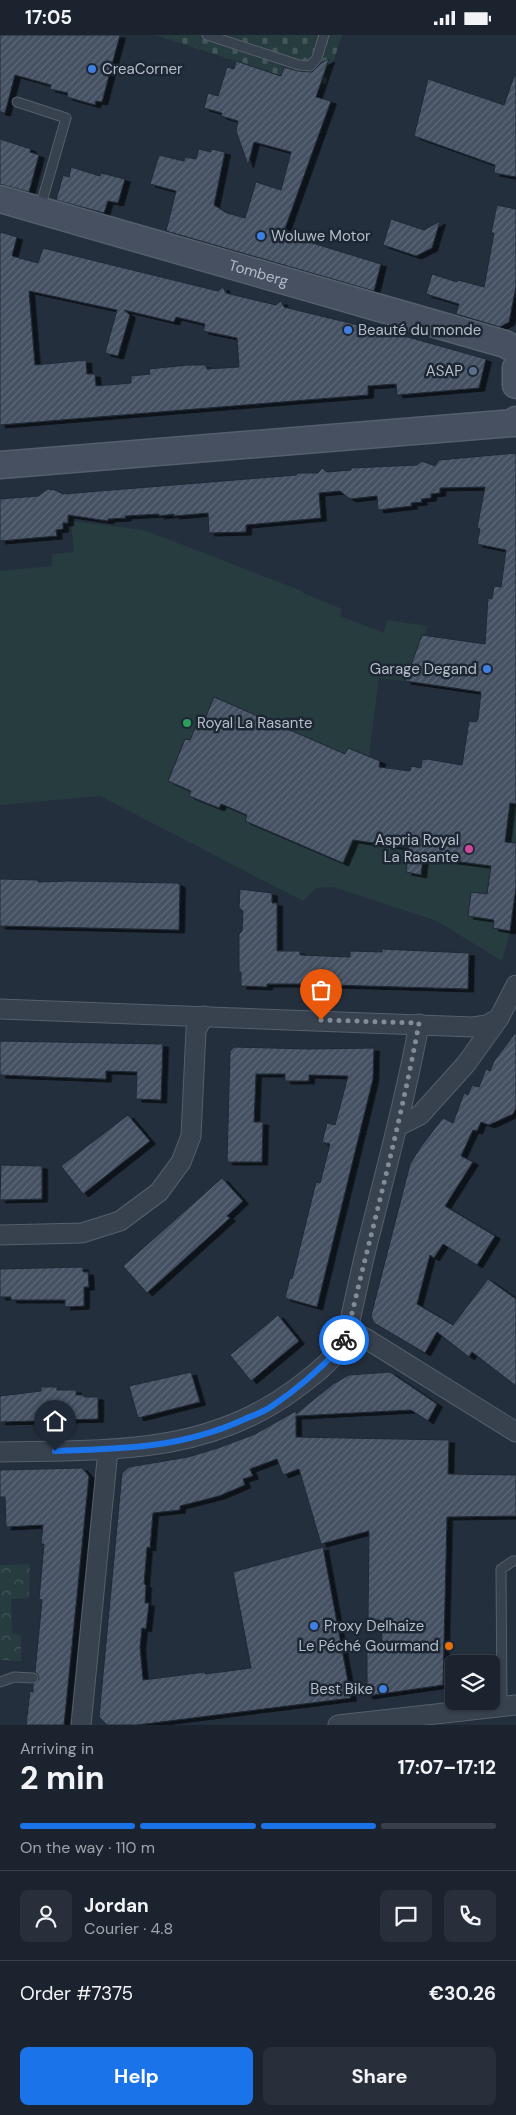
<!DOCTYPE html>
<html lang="en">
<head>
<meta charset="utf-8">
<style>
	body { margin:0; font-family:"DM Sans",sans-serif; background:#282f3a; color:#f1f3f6; height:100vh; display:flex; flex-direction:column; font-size:19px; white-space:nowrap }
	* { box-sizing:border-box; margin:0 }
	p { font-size:16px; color:#a0a4aa }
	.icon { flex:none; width:28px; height:28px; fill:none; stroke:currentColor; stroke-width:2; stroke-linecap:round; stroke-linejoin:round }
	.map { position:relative; height:1690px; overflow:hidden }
	.side { display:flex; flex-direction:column; background:#1b232e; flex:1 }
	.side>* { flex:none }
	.buttons { position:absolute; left:445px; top:1620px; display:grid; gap:10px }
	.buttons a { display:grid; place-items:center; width:55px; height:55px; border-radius:8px; background:#1b232e; box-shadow:0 1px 4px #0004,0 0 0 1px #39404a; font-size:25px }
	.pin { position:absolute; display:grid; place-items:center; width:42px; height:42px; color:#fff; margin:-51px -21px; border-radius:50% 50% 50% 0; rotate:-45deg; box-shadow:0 0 5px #0007 }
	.pin .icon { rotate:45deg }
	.courier { position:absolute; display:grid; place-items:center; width:50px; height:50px; margin:-25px; border:4px solid #1a73e8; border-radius:50%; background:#fff; color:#222; box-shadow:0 1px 6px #0007 }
	.summary em { font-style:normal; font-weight:700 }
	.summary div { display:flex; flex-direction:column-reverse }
	.summary { display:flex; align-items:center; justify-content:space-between; height:85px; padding:0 20px }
	h1 { font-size:32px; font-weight:700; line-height:38px }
	.bar { display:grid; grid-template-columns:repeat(4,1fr); gap:8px 5px; align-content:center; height:60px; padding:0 20px }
	.bar i { height:6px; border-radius:4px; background:#39404a }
	.bar .selected { background:#1a73e8 }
	.bar p { grid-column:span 4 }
	.line { display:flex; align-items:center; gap:12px; padding:0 20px; border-top:1px solid #39404a }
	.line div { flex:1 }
	.round { display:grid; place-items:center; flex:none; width:52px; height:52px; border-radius:8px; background:#282f3a }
	.cta { display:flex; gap:10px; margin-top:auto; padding:10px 20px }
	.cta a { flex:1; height:58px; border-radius:8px; background:#1a73e8; color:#fff; font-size:20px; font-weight:700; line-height:58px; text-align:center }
	.cta a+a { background:#282f3a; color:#f1f3f6 }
	.status { display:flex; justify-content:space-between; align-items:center; height:35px; padding:0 25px; background:#1b232e; direction:ltr }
	.status svg { height:14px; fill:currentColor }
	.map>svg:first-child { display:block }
</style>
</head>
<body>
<div class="status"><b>17:05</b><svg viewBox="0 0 49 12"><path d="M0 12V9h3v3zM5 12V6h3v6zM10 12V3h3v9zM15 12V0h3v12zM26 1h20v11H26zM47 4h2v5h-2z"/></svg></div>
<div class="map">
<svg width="516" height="1690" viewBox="0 0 516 1690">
	<defs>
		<pattern id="forest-crowns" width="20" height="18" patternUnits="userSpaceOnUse" patternTransform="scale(1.25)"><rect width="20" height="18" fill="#263c3f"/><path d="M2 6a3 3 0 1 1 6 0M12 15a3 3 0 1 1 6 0" fill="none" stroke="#435659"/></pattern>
		<pattern id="cemetery-stones" width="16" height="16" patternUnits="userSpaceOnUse" patternTransform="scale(1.25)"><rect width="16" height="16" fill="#263c3f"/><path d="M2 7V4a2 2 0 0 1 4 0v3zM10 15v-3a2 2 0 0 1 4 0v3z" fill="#435659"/></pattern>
		<pattern id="building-hatch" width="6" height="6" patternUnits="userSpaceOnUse" patternTransform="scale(1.25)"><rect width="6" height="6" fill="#455162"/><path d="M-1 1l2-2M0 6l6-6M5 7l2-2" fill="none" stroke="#5d6877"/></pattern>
		<filter id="shadow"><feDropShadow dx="5.5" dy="3" stdDeviation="0" flood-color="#0009"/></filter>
	</defs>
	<rect width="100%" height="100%" fill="#242f3e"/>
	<!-- grass -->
	<polygon fill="#263c3f" points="71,486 144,495 302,556 303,558 342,574 340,581 384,598 387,585 428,591 404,646 379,643 368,729 516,753 516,852 510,896 502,926 437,886 333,852 316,853 303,866 100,761 0,770 0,536 52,531 52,519 74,517"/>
	<!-- forest -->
	<polygon fill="url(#forest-crowns)" points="30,1529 29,1563 11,1564 12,1599 21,1600 21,1626 0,1625 0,1530"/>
	<!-- cemetery -->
	<polygon fill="url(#cemetery-stones)" points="156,0 342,0 324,55"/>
	<!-- building -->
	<g fill="url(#building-hatch)" stroke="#1f2835" fill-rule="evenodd" filter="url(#shadow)">
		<polygon points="0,0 120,0 102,67 96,66 95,70 67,62 68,58 50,54 51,50 15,40 5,78 0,77"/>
		<polygon points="329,24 316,62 331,66 283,199 381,229 374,256 166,196 176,156 150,149 159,120 184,126 185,122 196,124 199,114 211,117 211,114 225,117 214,170 227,178 245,183 256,147 281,155 291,117 254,107 248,130 236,96 238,86 221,81 222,78 204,73 208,58 218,61 227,32 234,34 236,26 281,41 284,32 298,36 312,37 321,28"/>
		<polygon points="514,41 516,41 516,142 494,138 495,130 414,101 428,44 504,70"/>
		<polygon points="0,104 31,114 30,117 39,120 29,157 0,149"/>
		<polygon points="71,132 100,141 101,138 125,144 118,168 108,166 104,178 56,165 63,140 69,142"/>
		<polygon points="497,170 516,174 516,252 509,287 500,292 456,279 459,269 426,259 432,239 457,247 458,245 484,252 494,198 491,198"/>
		<polygon points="391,184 424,195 440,186 432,213 416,221 383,210"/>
		<path d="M0,197L17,202L12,221L38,228L43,213L218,256L223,252L226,258L276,270L281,266L284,272L358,290V288L486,324L479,353L397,360L396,349L368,351V360L355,361L0,390ZM29,256L117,275L105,318L118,321L130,280L124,275L174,287L176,282L205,289L203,296L237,303L239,332L207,334L206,330H188L149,334L150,339L131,341V348L96,351L95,339H87L86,325L35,330Z"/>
		<polygon points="516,418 516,769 510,768 505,807 516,808 516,852 510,896 493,893 494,885 468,881 471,857 487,859 491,831 423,822 421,840 406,837 409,813 353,805 343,828 245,786 247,780 221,769 219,773 189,761 191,756 168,746 185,704 190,705 196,691 201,693 214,662 345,719 348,713 380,726 379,732 410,736 411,731 421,733 422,725 427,724 462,730 469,686 476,687 478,684 481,657 405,646 422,600 485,609 488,563 492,564 494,551 501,552 506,515 477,509 480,494 477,493 485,452 440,453 440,458 431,459 431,463 421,464 422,467 411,468 412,471 378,475 377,461 350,464 340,456 319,458 321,483 246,490 246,497 209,498 208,478 174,481 174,479 159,481 159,479 125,481 126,483 108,484 108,486 68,480 68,488 63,488 63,494 56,495 57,501 0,506 0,464 38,461 48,454 55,455 63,459 296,440 298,438 318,438 322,433 327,437 351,435 351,433 417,430 422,426 435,431 439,425"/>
		<polygon points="0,844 38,845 38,847 69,846 177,848 180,850 179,895 0,891"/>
		<polygon points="240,854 272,858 272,868 277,868 277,916 300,916 300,920 350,922 350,916 382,917 382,914 469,918 468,954 300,949 267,949 267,952 241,951 241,937 239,937 239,899 242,896 243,876 239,873"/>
		<polygon points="516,997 516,1073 513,1079 489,1090 481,1087 477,1096 473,1095 461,1121 473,1127 445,1171 495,1201 477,1230 443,1209 434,1223 430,1220 417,1269 453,1290 488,1244 516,1264 516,1351 472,1317 469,1322 437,1297 425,1318 374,1288 371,1281 410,1129 422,1110 443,1083 453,1088 464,1058 468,1060 472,1050 479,1052 486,1034 490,1036 494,1026"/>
		<polygon points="0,1006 163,1009 161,1065 136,1064 137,1037 106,1036 106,1044 101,1044 0,1040"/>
		<polygon points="234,1012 310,1014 374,1013 373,1044 317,1272 285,1263 290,1243 292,1244 316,1147 320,1148 330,1109 322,1107 327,1088 335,1090 348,1041 309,1040 309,1046 285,1046 285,1039 256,1039 254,1087 263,1087 262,1127 227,1127 230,1016"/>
		<polygon points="128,1080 150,1106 83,1159 61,1131"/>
		<polygon points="1,1130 42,1131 42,1164 0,1165"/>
		<polygon points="222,1143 243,1166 227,1181 230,1183 147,1258 123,1231"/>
		<polygon points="83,1232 83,1237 88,1237 89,1252 84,1252 84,1271 65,1272 65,1265 11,1265 11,1262 0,1262 0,1234"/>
		<polygon points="278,1280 299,1306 251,1346 230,1320"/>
		<polygon points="191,1337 200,1367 138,1383 129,1351"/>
		<polygon points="390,1337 437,1369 428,1386 411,1375 296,1381 296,1402 449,1405 448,1439 516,1440 516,1481 447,1482 443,1650 367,1661 367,1615 383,1614 380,1585 368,1585 369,1496 321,1509 299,1434 283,1440 277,1424 250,1434 253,1441 243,1444 245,1450 219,1461 180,1471 180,1475 153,1478 150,1513 147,1512 144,1549 146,1550 145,1568 149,1568 146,1594 142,1593 140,1612 143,1645 205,1637 205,1639 251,1633 233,1537 323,1512 351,1663 137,1690 107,1690 99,1682 122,1438 129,1432 188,1422 218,1413 255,1399 296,1376 296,1379 333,1349 349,1340"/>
		<polygon points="41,1352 57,1352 57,1355 76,1355 76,1360 84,1360 84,1362 98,1362 98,1384 0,1387 0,1361 41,1356"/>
		<polygon points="82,1433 89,1441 64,1690 26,1690 30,1656 33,1657 33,1649 39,1644 38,1640 35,1637 42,1565 39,1564 44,1509 41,1509 43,1490 6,1492 5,1462 0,1462 0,1435"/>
	</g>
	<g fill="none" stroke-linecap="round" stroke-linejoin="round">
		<!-- lane casing -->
		<g stroke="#565f6c" stroke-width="11">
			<g id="lane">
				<polyline points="207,0 299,30 310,31 317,23 324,0"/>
				<polyline points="17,67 66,83 40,173"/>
				<polyline points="0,1647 14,1642 33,1643"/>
				<polyline points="502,1670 501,1534 513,1526 516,1526"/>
			</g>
		</g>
		<!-- street casing -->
		<g stroke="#565f6c" stroke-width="21">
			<g id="street">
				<polyline points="0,974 473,992 487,990 499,983"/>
				<polyline points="398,1091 420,1080 466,1029 499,983 516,950"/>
				<polyline points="0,1200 82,1198 120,1186 159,1157 181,1127 191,1101 196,995 204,981"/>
				<polyline points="348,1295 365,1303 516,1397"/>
				<path d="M0,1417C105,1415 204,1421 294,1355C310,1343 329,1329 341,1312C348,1301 350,1285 353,1272C359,1246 364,1220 371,1195C388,1126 407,1058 419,989"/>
				<polyline points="81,1690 108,1415"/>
				<polyline points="338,1690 516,1670"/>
			</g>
		</g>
		<!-- secondary casing -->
		<g stroke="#565f6c" stroke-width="29">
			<g id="secondary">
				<path id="s1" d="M0,164L505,309L516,315"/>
				<polyline points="516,333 516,350"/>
				<polyline points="0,430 513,388 516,385"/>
			</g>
		</g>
		<!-- lane -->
		<use href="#lane" stroke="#38414e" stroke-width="9"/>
		<!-- street -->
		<use href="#street" stroke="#38414e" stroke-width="19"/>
		<!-- secondary -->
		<use href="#secondary" stroke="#465061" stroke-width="26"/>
	</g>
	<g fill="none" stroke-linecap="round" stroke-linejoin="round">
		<!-- done -->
		<path stroke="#828b98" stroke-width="5" stroke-dasharray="0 9" d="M321,985L419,988C400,1092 372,1193 348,1295L344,1305"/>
		<!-- route -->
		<path stroke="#1a73e8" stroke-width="6" d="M55,1416C123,1414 182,1413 245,1384C254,1380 264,1377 272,1371C298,1354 320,1334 341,1312L344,1305"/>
	</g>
	<!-- markers -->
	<g fill="#3f7fe0" stroke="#1d2633" stroke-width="2">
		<circle cx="92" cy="34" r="5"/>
		<circle cx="261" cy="201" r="5"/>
		<circle cx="348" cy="295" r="5"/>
		<circle cx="487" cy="634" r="5"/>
		<circle cx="314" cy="1591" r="5"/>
		<circle cx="383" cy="1654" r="5"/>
	</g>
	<circle fill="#5c6f8a" stroke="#1d2633" stroke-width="2" cx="473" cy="336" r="5"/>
	<circle fill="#2e9e5b" stroke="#1d2633" stroke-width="2" cx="187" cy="688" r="5"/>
	<circle fill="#d1479c" stroke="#1d2633" stroke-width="2" cx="469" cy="814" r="5"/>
	<circle fill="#e8710a" stroke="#1d2633" stroke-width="2" cx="449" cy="1611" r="5"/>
	<g text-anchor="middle" stroke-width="5" stroke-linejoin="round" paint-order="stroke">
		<!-- poi labels -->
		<g font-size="15" fill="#b4bcc9" stroke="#1d2633" text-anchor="start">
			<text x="102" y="39">CreaCorner</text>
			<text x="271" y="206">Woluwe Motor</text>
			<text x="358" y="300">Beauté du monde</text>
			<text x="463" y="341" text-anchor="end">ASAP</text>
			<text x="477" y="639" text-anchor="end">Garage Degand</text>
			<text x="197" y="693">Royal La Rasante</text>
			<text x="459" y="810" text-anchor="end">Aspria Royal<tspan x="459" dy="17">La Rasante</tspan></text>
			<text x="324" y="1596">Proxy Delhaize</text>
			<text x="439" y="1616" text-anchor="end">Le Péché Gourmand</text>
			<text x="373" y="1659" text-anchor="end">Best Bike</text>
		</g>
		<!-- street labels -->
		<g font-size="15" fill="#b4bcc9" stroke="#1d2633">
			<text dy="5" stroke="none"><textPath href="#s1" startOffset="269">Tomberg</textPath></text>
		</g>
	</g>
</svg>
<div class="buttons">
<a><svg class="icon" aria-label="layers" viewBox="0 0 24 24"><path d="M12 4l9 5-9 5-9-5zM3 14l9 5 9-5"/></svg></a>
</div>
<div class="pin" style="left:321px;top:985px;background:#ea580c"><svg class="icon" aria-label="bag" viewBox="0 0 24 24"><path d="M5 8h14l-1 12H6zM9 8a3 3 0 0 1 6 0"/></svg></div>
<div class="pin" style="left:55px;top:1416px;background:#1f2937"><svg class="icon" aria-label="home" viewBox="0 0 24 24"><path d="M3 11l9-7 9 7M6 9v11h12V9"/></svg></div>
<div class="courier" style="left:344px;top:1305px"><svg class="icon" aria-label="bike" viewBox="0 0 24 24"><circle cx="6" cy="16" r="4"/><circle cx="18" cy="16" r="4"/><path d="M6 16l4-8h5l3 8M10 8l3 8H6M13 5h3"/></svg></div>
</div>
<section class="side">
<div class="summary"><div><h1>2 min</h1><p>Arriving in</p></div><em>17:07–17:12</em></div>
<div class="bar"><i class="selected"></i><i class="selected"></i><i class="selected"></i><i></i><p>On the way · 110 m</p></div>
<div class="line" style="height:90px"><a class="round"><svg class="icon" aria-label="person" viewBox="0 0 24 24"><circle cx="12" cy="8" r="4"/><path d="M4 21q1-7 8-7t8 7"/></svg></a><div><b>Jordan</b><p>Courier · 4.8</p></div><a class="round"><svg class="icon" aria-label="chat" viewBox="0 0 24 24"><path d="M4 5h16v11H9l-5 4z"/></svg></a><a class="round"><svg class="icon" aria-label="phone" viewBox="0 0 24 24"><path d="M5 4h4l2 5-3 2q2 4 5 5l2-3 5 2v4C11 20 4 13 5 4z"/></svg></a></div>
<div class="line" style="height:65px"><div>Order #7375</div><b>€30.26</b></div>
<div class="cta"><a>Help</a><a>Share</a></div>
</section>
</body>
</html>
